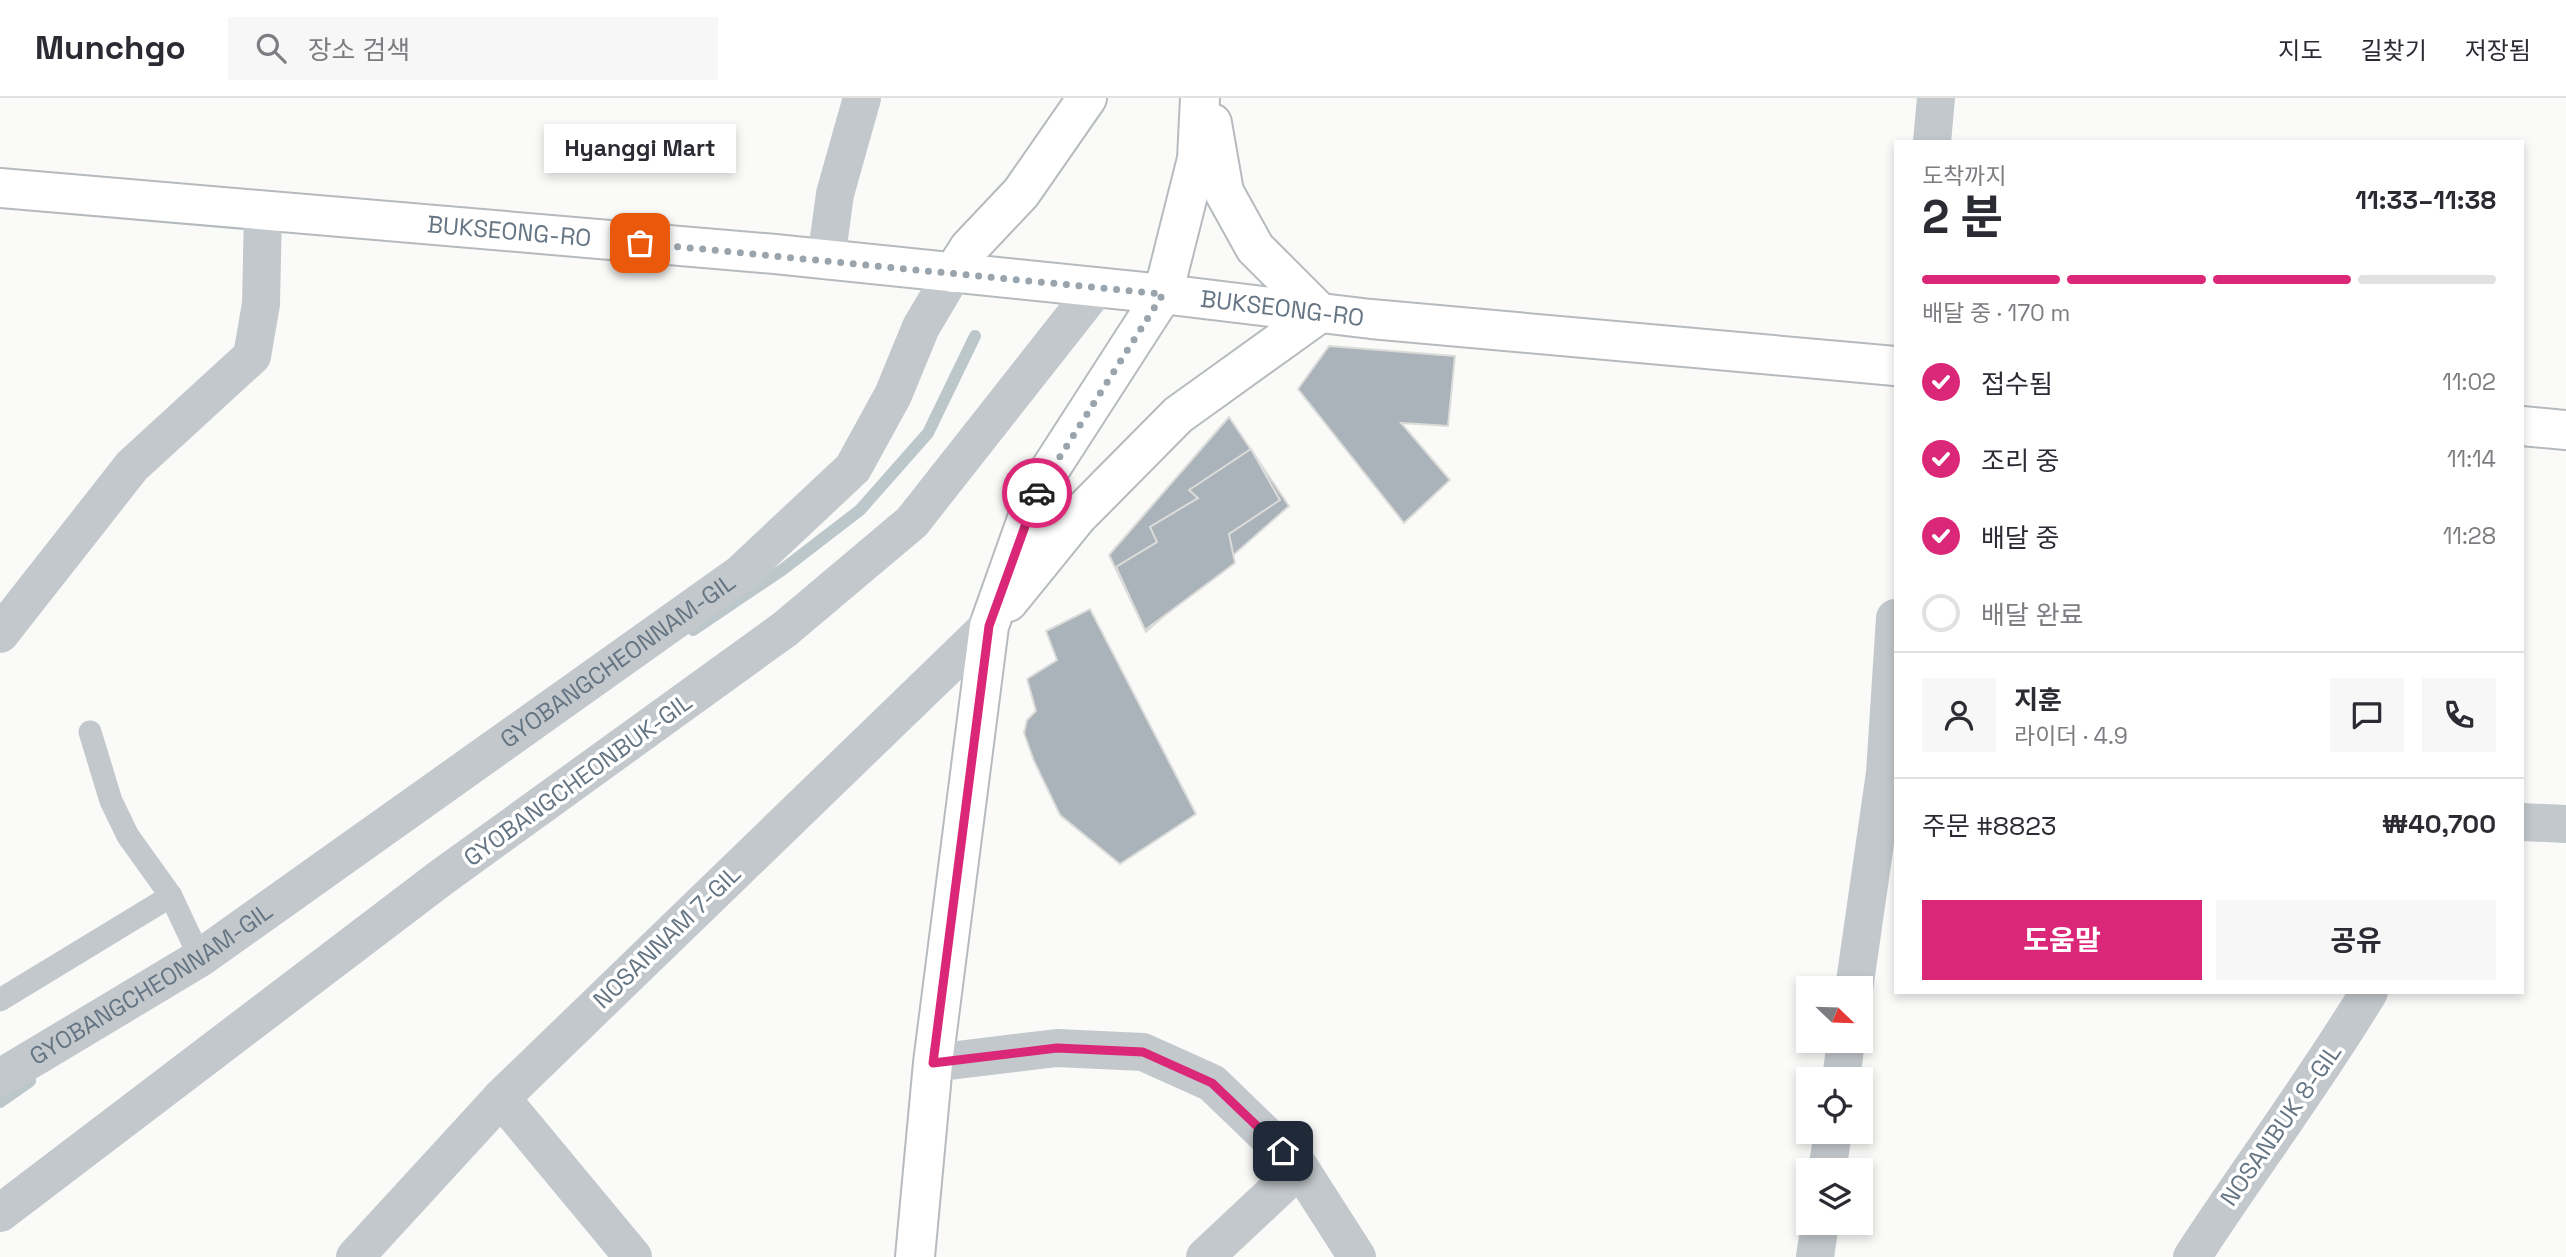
<!DOCTYPE html>
<html lang="ko">
<head>
<meta charset="utf-8">
<style>
	body { margin:0; font-family:"Space Grotesk","Noto Sans KR",sans-serif; background:#f7f7f7; color:#2b2b33; height:100vh; display:flex; flex-direction:column; font-size:26px; white-space:nowrap }
	* { box-sizing:border-box; margin:0 }
	p { font-size:23px; color:#7c7c81 }
	.icon { flex:none; width:38px; height:38px; fill:none; stroke:currentColor; stroke-width:2; stroke-linecap:round; stroke-linejoin:round }
	.map { position:relative; flex:1; overflow:hidden }
	.drawer { position:absolute; left:1894px; top:42px; width:630px; height:854px; display:flex; flex-direction:column; background:#fff; border-radius:0px; box-shadow:0 4px 10px #0003 }
	.drawer>* { flex:none }
	.needle { width:46px; rotate:113deg }
	.controls { position:absolute; left:1796px; top:878px; display:grid; gap:14px }
	.controls a { display:grid; place-items:center; width:77px; height:77px; border-radius:0px; background:#fff; box-shadow:0 4px 10px #0003; font-size:35px }
	.pin { position:absolute; display:grid; place-items:center; width:60px; height:60px; color:#fff; margin:-30px; border-radius:14px; box-shadow:0 4px 10px #0006 }
	.courier { position:absolute; display:grid; place-items:center; width:70px; height:70px; margin:-35px; border:5px solid #db2777; border-radius:50%; background:#fff; color:#222; box-shadow:0 2px 9px #0007 }
	.bubble { position:absolute; height:49px; border-radius:0px; background:#fff; box-shadow:0 4px 10px #0003; font-size:23px; font-weight:700; line-height:49px; text-align:center }
	.summary em { font-style:normal; font-weight:700 }
	.summary div { display:flex; flex-direction:column-reverse }
	.summary { display:flex; align-items:center; justify-content:space-between; height:119px; padding:0 28px }
	h1 { font-size:46px; font-weight:700; line-height:52px }
	.bar { display:grid; grid-template-columns:repeat(4,1fr); gap:10px 7px; align-content:center; height:84px; padding:0 28px }
	.bar i { height:9px; border-radius:5px; background:#e1e1e2 }
	.bar .on { background:#db2777 }
	.bar p { grid-column:span 4 }
	.line { display:flex; align-items:center; gap:18px; padding:0 28px; border-top:2px solid #e1e1e2 }
	.line div { flex:1 }
	.round { display:grid; place-items:center; flex:none; width:74px; height:74px; border-radius:0px; background:#f7f7f7 }
	ol { padding:0 28px; list-style:none }
	li { display:flex; align-items:center; gap:21px; height:77px }
	li p { margin-inline-start:auto }
	li .icon { padding:7px; border-radius:50%; background:#db2777; color:#fff; stroke-width:4 }
	li:last-child { color:#7c7c81 }
	li i { width:38px; height:38px; border:4px solid #e1e1e2; border-radius:50% }
	.button { display:flex; gap:14px; margin-top:auto; padding:14px 28px }
	.button a { flex:1; height:80px; border-radius:0px; background:#db2777; color:#fff; font-size:28px; font-weight:700; line-height:80px; text-align:center }
	.button a+a { background:#f7f7f7; color:#2b2b33 }
	header { display:flex; align-items:center; gap:42px; box-sizing:border-box; height:98px; padding:0 35px; background:#fff; border-bottom:2px solid #e1e1e2 }
	header strong { font-size:33px }
	nav { display:flex; gap:38px; margin-inline-start:auto; font-size:24px }
	.search { width:490px; height:63px; background:#f7f7f7; display:flex; align-items:center; gap:18px; box-sizing:border-box; padding:0 24px; border-radius:0px; color:#7c7c81; font-size:26px }
	.map>svg:first-child { display:block }
</style>
</head>
<body>
<header>
<strong>Munchgo</strong>
<div class="search"><svg class="icon" aria-label="search" viewBox="0 0 24 24"><circle cx="10" cy="10" r="6"/><path d="M15 15l6 6"/></svg>장소 검색</div>
<nav><a>지도</a><a>길찾기</a><a>저장됨</a></nav>
</header>
<div class="map">
<svg width="2566" height="1159" viewBox="0 0 2566 1159">
	<rect width="100%" height="100%" fill="#fafaf8"/>
	<g fill="none" stroke-linecap="round" stroke-linejoin="round">
		<!-- stream -->
		<g stroke="#bcc7cc" stroke-width="12">
			<polyline points="693,532 782,472 860,412 928,335 975,238"/>
			<polyline points="0,1004 30,983"/>
		</g>
	</g>
	<!-- building -->
	<g fill="#aab3b9" stroke="#dcdcda" stroke-width="2">
		<polygon points="1329,248 1455,258 1448,328 1401,325 1450,382 1404,425 1298,291"/>
		<polygon points="1229,319 1289,408 1146,534 1109,457"/>
		<polygon points="1251,351 1280,402 1229,436 1235,465 1145,532 1116,469 1157,444 1150,429 1198,400 1189,392"/>
		<polygon points="1090,511 1196,716 1120,766 1060,717 1034,663 1024,635 1027,622 1036,613 1027,581 1057,562 1046,533"/>
	</g>
	<g fill="none" stroke-linecap="round" stroke-linejoin="round">
		<!-- secondary casing -->
		<g stroke="#b6bbc0" stroke-width="42">
			<g id="secondary">
				<polyline points="953,175 969,150 1021,95 1087,0"/>
				<polyline points="1008,504 1077,419 1178,317 1320,215 1255,150 1224,94 1212,25"/>
				<polyline points="915,1159 933,965 989,528 1038,390 1163,196 1197,61 1200,0"/>
			</g>
		</g>
		<!-- primary casing -->
		<g stroke="#b5babe" stroke-width="42">
			<g id="primary">
				<path id="s2" d="M0,90L775,156L1163,196L1371,221L1895,268"/>
				<polyline points="2522,328 2566,332"/>
			</g>
		</g>
		<!-- service -->
		<g stroke="#c3c8cc" stroke-width="23">
			<polyline points="90,634 111,703 128,738 171,798 200,860"/>
			<polyline points="0,902 171,798"/>
		</g>
		<!-- minor -->
		<g stroke="#c3c8cc" stroke-width="38">
			<polyline points="1932,44 1936,0"/>
			<polyline points="826,162 835,96 862,0"/>
			<polyline points="0,536 132,368 252,258 261,206 263,113"/>
			<polyline points="2522,724 2566,726"/>
			<polyline points="1854,891 1885,675 1895,520"/>
			<polyline points="933,965 1057,950 1143,954 1212,985 1300,1070 1357,1159"/>
			<path id="s1" d="M0,980L200,860L740,476L853,370L893,297L921,229L953,175"/>
			<polyline points="1841,982 1846,943"/>
			<polyline points="501,1000 633,1159"/>
			<polyline points="1827,1073 1833,1034"/>
			<polyline points="0,1115 442,779 785,531 912,424 1097,189"/>
			<polyline points="1205,1159 1300,1070"/>
			<polyline points="1815,1159 1820,1125"/>
			<path d="M2192,1159C2250,1070 2314,985 2369,894"/>
		</g>
		<!-- tertiary -->
		<polyline stroke="#c3c8cc" stroke-width="38" points="355,1159 501,1000 989,528"/>
		<!-- secondary -->
		<use href="#secondary" stroke="#fff" stroke-width="38"/>
		<!-- primary -->
		<use href="#primary" stroke="#fff" stroke-width="38"/>
	</g>
	<g fill="none" stroke-linecap="round" stroke-linejoin="round">
		<!-- done -->
		<polyline stroke="#99a4ac" stroke-width="7" stroke-dasharray="0 12.6" points="640,145 1163,196 1037,395"/>
		<!-- route -->
		<polyline stroke="#db2777" stroke-width="9" points="1037,395 989,528 933,965 1057,950 1143,954 1212,985 1283,1053"/>
	</g>
	<g text-anchor="middle" stroke-width="7" stroke-linejoin="round" paint-order="stroke">
		<!-- street labels -->
		<g font-size="24" fill="#657583" stroke="#fff">
			<text dy="8" stroke="none"><textPath href="#s2" startOffset="511">BUKSEONG-RO</textPath></text>
			<text dy="8" stroke="none"><textPath href="#s2" startOffset="1288">BUKSEONG-RO</textPath></text>
			<text dy="8" stroke="none"><textPath href="#s1" startOffset="746">GYOBANGCHEONNAM-GIL</textPath></text>
			<text transform="translate(578 682) rotate(-36)" y="8">GYOBANGCHEONBUK-GIL</text>
			<text transform="translate(667 839) rotate(-44)" y="8">NOSANNAM 7-GIL</text>
			<text dy="8" stroke="none"><textPath href="#s1" startOffset="178">GYOBANGCHEONNAM-GIL</textPath></text>
			<text transform="translate(2281 1027) rotate(-55)" y="8">NOSANBUK 8-GIL</text>
		</g>
	</g>
</svg>
<div class="controls">
<a><svg class="needle" viewBox="-14 -14 28 28"><path d="M0-13l5 13h-10z" fill="#e53935"/><path d="M0 13l5-13h-10z" fill="#7c7c81"/></svg></a>
<a><svg class="icon" aria-label="locate" viewBox="0 0 24 24"><circle cx="12" cy="12" r="6"/><path d="M12 2v4M12 18v4M2 12h4M18 12h4"/></svg></a>
<a><svg class="icon" aria-label="layers" viewBox="0 0 24 24"><path d="M12 4l9 5-9 5-9-5zM3 14l9 5 9-5"/></svg></a>
</div>
<div class="pin" style="left:640px;top:145px;background:#ea580c"><svg class="icon" aria-label="bag" viewBox="0 0 24 24"><path d="M5 8h14l-1 12H6zM9 8a3 3 0 0 1 6 0"/></svg></div>
<div class="pin" style="left:1283px;top:1053px;background:#1f2937"><svg class="icon" aria-label="home" viewBox="0 0 24 24"><path d="M3 11l9-7 9 7M6 9v11h12V9"/></svg></div>
<div class="courier" style="left:1037px;top:395px"><svg class="icon" aria-label="car" viewBox="0 0 24 24"><path d="M5 17H2v-5l4-1 3-4h7l3 4 3 1v5h-3M9 17h6M6 11h13"/><circle cx="7" cy="17" r="2"/><circle cx="17" cy="17" r="2"/></svg></div>
<div class="bubble" style="left:544px;top:26px;width:192px">Hyanggi Mart</div>
<section class="drawer">
<div class="summary"><div><h1>2 분</h1><p>도착까지</p></div><em>11:33–11:38</em></div>
<div class="bar"><i class="on"></i><i class="on"></i><i class="on"></i><i></i><p>배달 중 · 170 m</p></div>
<ol>
<li><svg class="icon" aria-label="check" viewBox="0 0 24 24"><path d="M5 12l5 5 9-10"/></svg>접수됨<p>11:02</p></li>
<li><svg class="icon" aria-label="check" viewBox="0 0 24 24"><path d="M5 12l5 5 9-10"/></svg>조리 중<p>11:14</p></li>
<li><svg class="icon" aria-label="check" viewBox="0 0 24 24"><path d="M5 12l5 5 9-10"/></svg>배달 중<p>11:28</p></li>
<li><i></i>배달 완료</li>
</ol>
<div class="line" style="height:126px"><a class="round"><svg class="icon" aria-label="person" viewBox="0 0 24 24"><circle cx="12" cy="8" r="4"/><path d="M4 21q1-7 8-7t8 7"/></svg></a><div><b>지훈</b><p>라이더 · 4.9</p></div><a class="round"><svg class="icon" aria-label="chat" viewBox="0 0 24 24"><path d="M4 5h16v11H9l-5 4z"/></svg></a><a class="round"><svg class="icon" aria-label="phone" viewBox="0 0 24 24"><path d="M5 4h4l2 5-3 2q2 4 5 5l2-3 5 2v4C11 20 4 13 5 4z"/></svg></a></div>
<div class="line" style="height:91px"><div>주문 #8823</div><b>₩40,700</b></div>
<div class="button"><a>도움말</a><a>공유</a></div>
</section>
</div>
</body>
</html>
